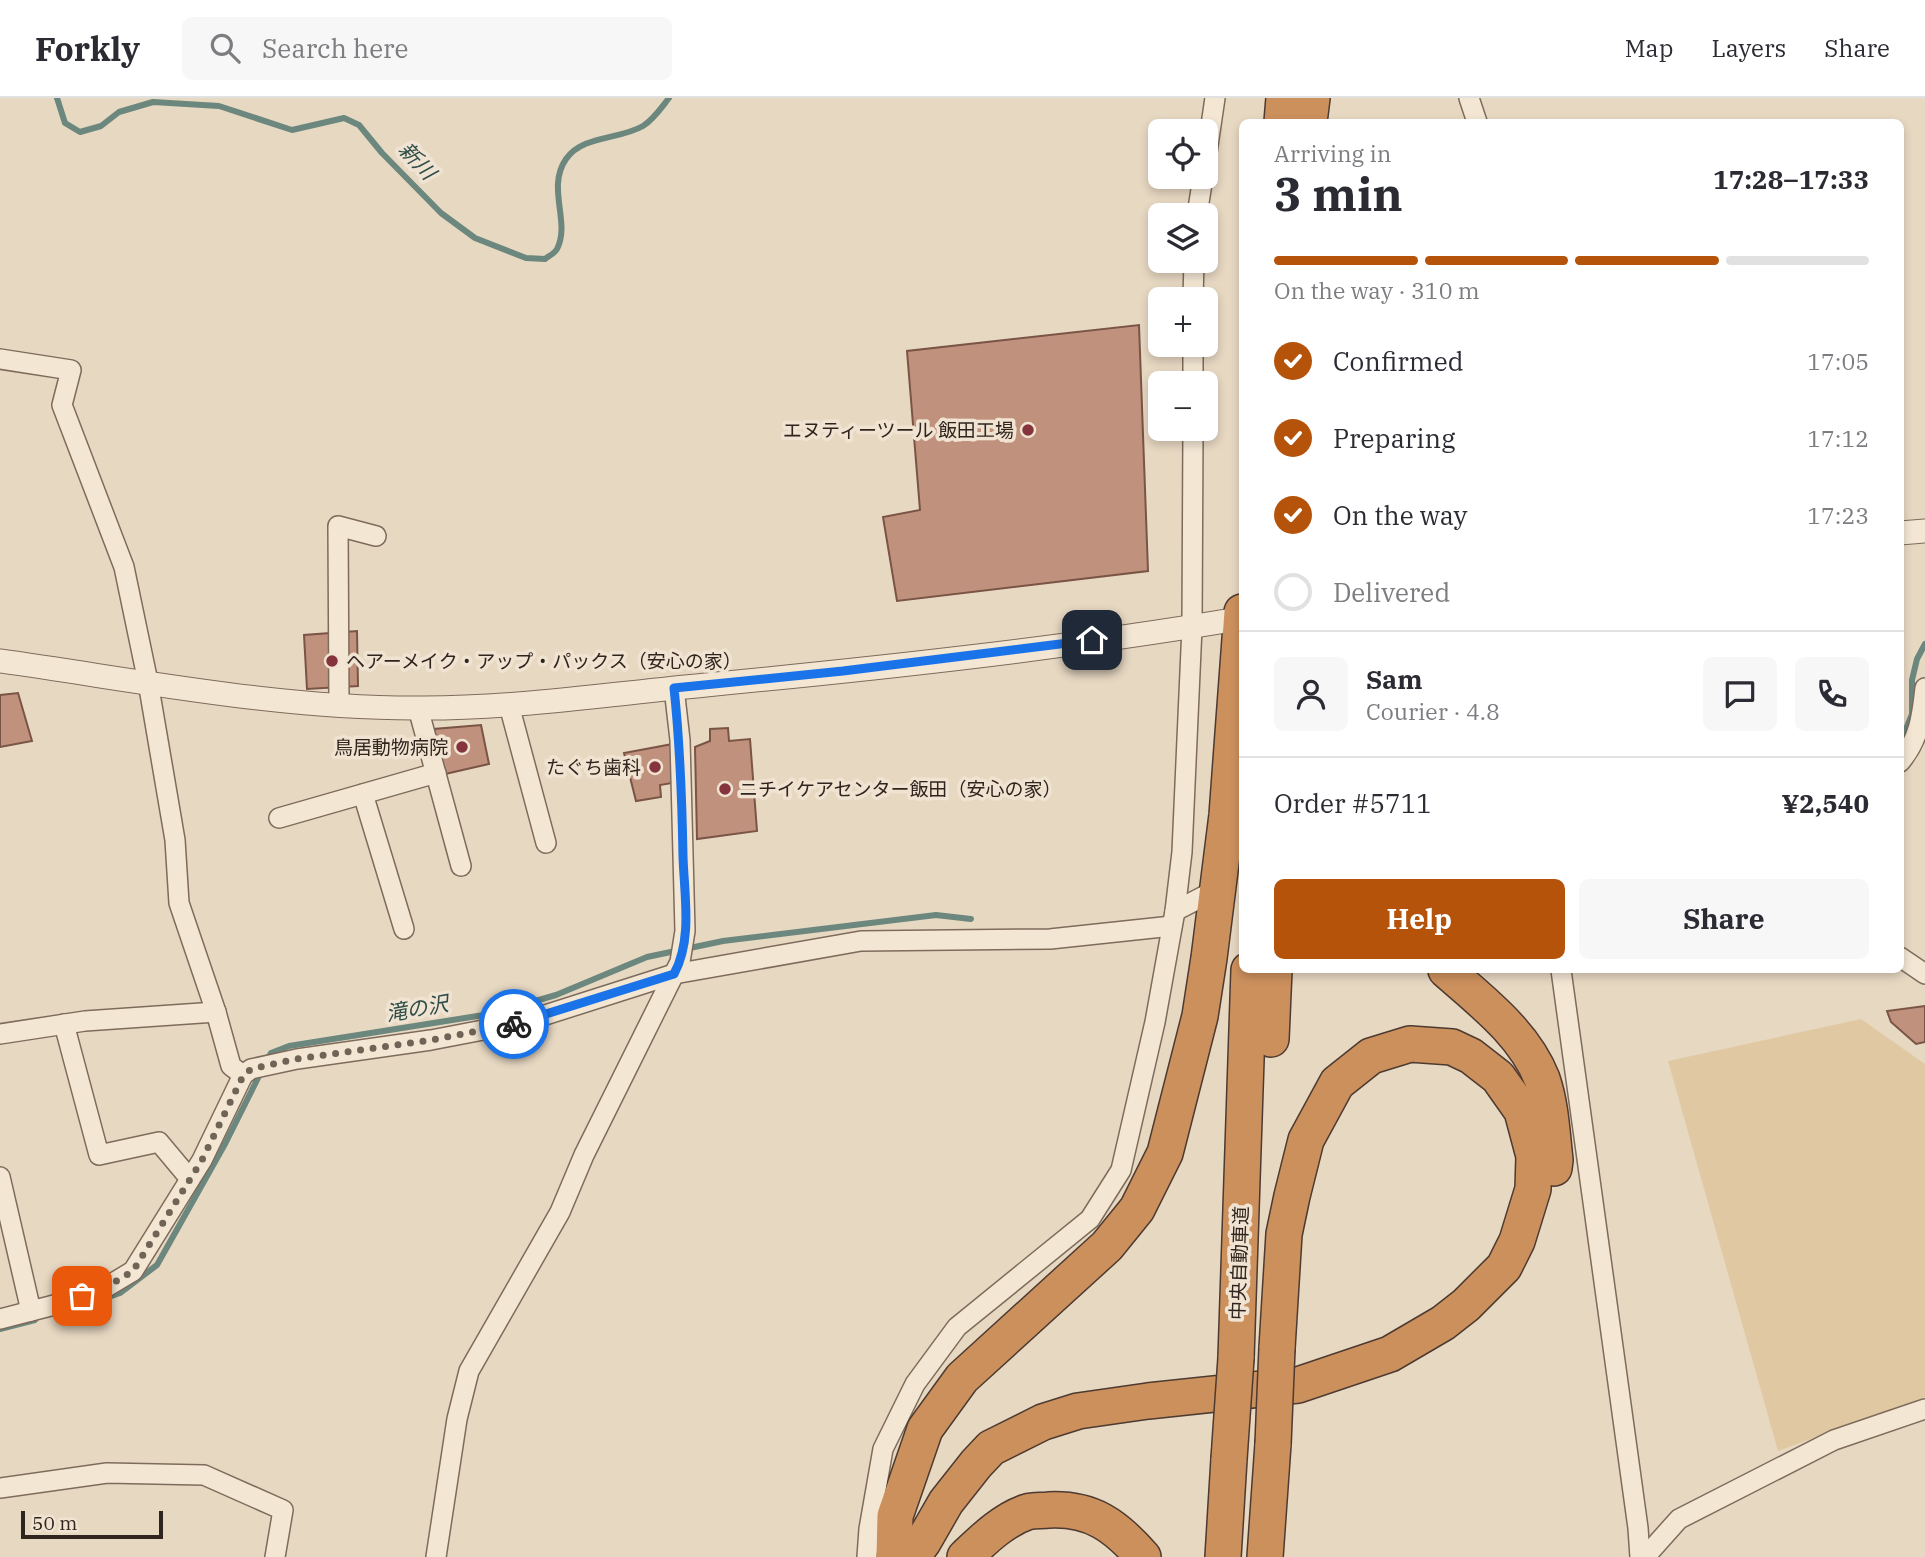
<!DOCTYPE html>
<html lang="en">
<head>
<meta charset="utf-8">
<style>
	body { margin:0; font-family:"IBM Plex Serif","Noto Sans JP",serif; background:#f7f7f7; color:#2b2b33; height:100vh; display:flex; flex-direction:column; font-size:26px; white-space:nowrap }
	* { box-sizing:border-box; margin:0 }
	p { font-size:23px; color:#7c7c81 }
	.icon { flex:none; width:38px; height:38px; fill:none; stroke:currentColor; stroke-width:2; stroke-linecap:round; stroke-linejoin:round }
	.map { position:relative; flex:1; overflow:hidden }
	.side { position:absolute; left:1239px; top:21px; width:665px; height:854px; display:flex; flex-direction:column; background:#fff; border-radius:10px; box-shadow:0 4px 10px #0003 }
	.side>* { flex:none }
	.controls { position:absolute; left:1148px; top:21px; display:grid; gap:14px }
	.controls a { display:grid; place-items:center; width:70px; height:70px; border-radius:10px; background:#fff; box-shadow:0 4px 10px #0003; font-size:35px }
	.scale { position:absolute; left:21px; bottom:18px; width:142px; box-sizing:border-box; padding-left:7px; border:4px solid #30251e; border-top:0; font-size:19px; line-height:24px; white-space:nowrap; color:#30251e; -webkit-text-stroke:5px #f0e3d1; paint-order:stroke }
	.pin { position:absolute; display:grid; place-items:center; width:60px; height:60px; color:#fff; margin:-30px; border-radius:14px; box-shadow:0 4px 10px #0006 }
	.courier { position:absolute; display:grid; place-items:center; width:70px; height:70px; margin:-35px; border:5px solid #1a73e8; border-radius:50%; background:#fff; color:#222; box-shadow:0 2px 9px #0007 }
	.headline em { font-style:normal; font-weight:800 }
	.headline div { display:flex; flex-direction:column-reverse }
	.headline { display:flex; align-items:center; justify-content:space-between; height:119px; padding:0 35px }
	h1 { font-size:46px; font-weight:800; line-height:52px }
	.bar { display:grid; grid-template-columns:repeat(4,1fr); gap:10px 7px; align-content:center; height:84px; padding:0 35px }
	.bar i { height:9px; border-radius:5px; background:#e1e1e2 }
	.bar .current { background:#b45309 }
	.bar p { grid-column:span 4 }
	.line { display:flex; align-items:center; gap:18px; padding:0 35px; border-top:2px solid #e1e1e2 }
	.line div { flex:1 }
	.round { display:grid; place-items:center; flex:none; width:74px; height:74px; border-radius:10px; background:#f7f7f7 }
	ol { padding:0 35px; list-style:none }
	li { display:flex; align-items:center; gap:21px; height:77px }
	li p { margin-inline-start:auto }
	li .icon { padding:7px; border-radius:50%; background:#b45309; color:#fff; stroke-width:4 }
	li:last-child { color:#7c7c81 }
	li i { width:38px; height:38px; border:4px solid #e1e1e2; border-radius:50% }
	.cta { display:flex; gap:14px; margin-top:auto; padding:14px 35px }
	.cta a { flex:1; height:80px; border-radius:10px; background:#b45309; color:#fff; font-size:28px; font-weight:800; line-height:80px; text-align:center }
	.cta a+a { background:#f7f7f7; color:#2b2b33 }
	header { display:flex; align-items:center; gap:42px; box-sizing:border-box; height:98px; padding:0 35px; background:#fff; border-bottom:2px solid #e1e1e2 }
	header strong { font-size:33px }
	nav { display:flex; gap:38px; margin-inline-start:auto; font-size:24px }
	.search { width:490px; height:63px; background:#f7f7f7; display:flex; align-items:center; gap:18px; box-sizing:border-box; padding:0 24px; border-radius:10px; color:#7c7c81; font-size:26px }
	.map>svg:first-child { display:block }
</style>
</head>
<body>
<header>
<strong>Forkly</strong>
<div class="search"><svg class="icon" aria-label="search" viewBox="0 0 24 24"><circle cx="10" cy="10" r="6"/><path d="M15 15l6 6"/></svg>Search here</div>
<nav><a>Map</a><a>Layers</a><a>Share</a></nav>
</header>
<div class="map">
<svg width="1925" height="1459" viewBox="0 0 1925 1459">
	<rect width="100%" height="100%" fill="#e7d8c2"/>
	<!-- sand -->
	<polygon fill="#e0c9a2" points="1861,921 1925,966 1925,1299 1778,1353 1668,963"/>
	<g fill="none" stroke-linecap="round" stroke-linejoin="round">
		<!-- stream -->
		<g stroke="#6c877d" stroke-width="6">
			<path d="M57,0L65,25L80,34L101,28L119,14L153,4L219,8L292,32L344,20L359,27L382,55L441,115L475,140L526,160L545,161C549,158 555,155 557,151C571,124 546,90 566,61C583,37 619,42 643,28C654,21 661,10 669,0"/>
			<polyline points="1900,646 1912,616 1912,582 1917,561 1925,546"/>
			<polyline points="267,962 271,955 289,948 490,916 556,897 647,859 723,843 936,817 971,821"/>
			<polyline points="103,1201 120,1195 157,1167 225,1046 262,972"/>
			<polyline points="0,1231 35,1222"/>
		</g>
	</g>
	<!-- building -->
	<g fill="#c0927d" stroke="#7a5445" stroke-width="2">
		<polygon points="1139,227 1148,473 897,503 883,419 920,412 907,253"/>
		<polygon points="357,533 358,588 307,591 304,537"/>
		<polygon points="18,595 32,643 0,649 0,597"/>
		<polygon points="481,627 489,666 445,676 434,631"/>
		<polygon points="728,630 729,643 750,641 757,733 697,741 695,649 710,643 710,631"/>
		<polygon points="678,645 684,683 660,687 661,699 636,703 624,655"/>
		<polygon points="1925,908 1925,944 1916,946 1891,924 1887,913"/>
	</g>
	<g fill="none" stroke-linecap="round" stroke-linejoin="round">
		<!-- minor-tunnel -->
		<polyline stroke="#c2b4a1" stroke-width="19" stroke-dasharray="19 10" stroke-linecap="butt" points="1215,792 1242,776"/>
		<!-- minor casing -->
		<g stroke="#7e6b5c" stroke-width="22">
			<g id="minor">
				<polyline points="1469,0 1477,24"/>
				<polyline points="1206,61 1215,0"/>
				<polyline points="1197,117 1203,79"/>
				<polyline points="1193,201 1194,163"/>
				<polyline points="0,261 71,272 62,307 124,469 148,584 175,742 179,805 216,914 231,968 243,977"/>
				<polyline points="1193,285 1193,247"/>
				<polyline points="339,607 338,428 376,438"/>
				<polyline points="509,607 546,745"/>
				<polyline points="418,610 461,768"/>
				<path d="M1900,664C1919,642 1922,618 1925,590"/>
				<polyline points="363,696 404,831"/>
				<polyline points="279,720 436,675"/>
				<polyline points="1175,813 1208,796"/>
				<polyline points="1900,859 1925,876"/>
				<polyline points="1561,872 1638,1430 1640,1459"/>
				<polyline points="64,926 99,1057 159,1044 190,1081"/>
				<polyline points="0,936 85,923 216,914"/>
				<polyline points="0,1079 31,1213"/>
				<polyline points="0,1221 62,1205 103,1191 133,1173 202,1062 243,977 251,971 297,961 431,942 520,925 674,876 861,843 1050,841 1172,828"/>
				<polyline points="0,1390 107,1375 204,1377 283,1412 275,1459"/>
				<polyline points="436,1459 457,1321 469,1273 560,1114 584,1057 680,864 685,833 680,642 674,590"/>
				<polyline points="867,1459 869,1431 883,1351 915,1286 957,1229 1090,1121 1121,1072 1155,924 1175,813 1182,754 1192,529 1193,331"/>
				<polyline points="1645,1459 1679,1421 1834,1342 1925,1311"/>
			</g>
		</g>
		<!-- tertiary casing -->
		<g stroke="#7e6b5c" stroke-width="25">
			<g id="tertiary">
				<polyline points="1900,435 1925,433"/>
				<path d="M0,563C137,582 276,610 415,610C512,611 609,596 706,587C882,570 1058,551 1232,522"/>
			</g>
		</g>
		<!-- motorway casing -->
		<g stroke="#4d3a30" stroke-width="38">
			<g id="motorway">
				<polyline points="1282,24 1284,0"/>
				<polyline points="1309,24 1312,0"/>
				<path d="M1446,872C1481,903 1524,935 1542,981C1551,1007 1552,1036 1555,1062L1554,1070"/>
				<polyline points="1271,941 1274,872"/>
				<polyline points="1236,1260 1249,872"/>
				<polyline points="894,1459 895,1418 925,1331 962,1280 1107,1148 1137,1111 1165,1055 1200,918 1209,860 1227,717 1242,514"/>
				<polyline points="912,1459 923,1444 946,1404 976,1366 991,1350 1043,1324 1078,1313 1148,1303 1298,1287 1390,1256 1443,1225 1466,1207 1504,1169 1517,1143 1533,1091 1534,1058 1522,1013 1498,979 1471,958 1452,949 1410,946 1371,958 1337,985 1306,1042 1292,1098 1284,1136 1277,1250"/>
				<path d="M965,1459C983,1442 1003,1422 1027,1414C1034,1412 1042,1413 1049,1412C1092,1410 1116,1428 1143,1459"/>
				<polyline points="1223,1459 1229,1361"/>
				<polyline points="1265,1459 1273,1346"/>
			</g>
		</g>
		<!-- minor -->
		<use href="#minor" stroke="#f3e7d4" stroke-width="19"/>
		<!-- tertiary -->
		<use href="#tertiary" stroke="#f3e7d4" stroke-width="23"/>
		<!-- motorway -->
		<use href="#motorway" stroke="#cc905d" stroke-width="35"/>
		<!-- motorway-bridge casing -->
		<g stroke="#4d3a30" stroke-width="38" stroke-linecap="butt">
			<g id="motorway-bridge">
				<polyline points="1273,1346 1277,1250"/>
				<polyline points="1229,1361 1236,1260"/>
			</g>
		</g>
		<!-- motorway-bridge -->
		<use href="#motorway-bridge" stroke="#cc905d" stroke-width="35"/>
	</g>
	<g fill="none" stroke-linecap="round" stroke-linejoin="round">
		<!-- done -->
		<polyline stroke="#706457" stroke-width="7" stroke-dasharray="0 12.6" points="82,1198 103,1191 133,1173 202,1062 243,978 251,971 296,961 431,942 514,926"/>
		<!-- route -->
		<path stroke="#1a73e8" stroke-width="9" d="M514,926L674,876C693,841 684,796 683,758C682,702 680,646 674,590L843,573L1092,542"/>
	</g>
	<!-- markers -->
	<g fill="#85343d" stroke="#f0e3d1" stroke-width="2.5">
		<circle cx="1028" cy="332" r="7"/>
		<circle cx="332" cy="563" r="7"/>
		<circle cx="462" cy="649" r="7"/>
		<circle cx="655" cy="669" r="7"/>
		<circle cx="725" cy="691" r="7"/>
	</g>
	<g text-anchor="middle" stroke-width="7" stroke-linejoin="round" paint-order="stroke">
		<!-- poi labels -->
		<g font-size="19" fill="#30251e" stroke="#f0e3d1" text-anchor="end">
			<text x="1014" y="339">エヌティーツール 飯田工場</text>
			<text x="346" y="570" text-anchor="start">ヘアーメイク・アップ・パックス（安心の家）</text>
			<text x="448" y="656">鳥居動物病院</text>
			<text x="641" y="676">たぐち歯科</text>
			<text x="739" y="698" text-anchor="start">ニチイケアセンター飯田（安心の家）</text>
		</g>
		<!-- street labels -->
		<g font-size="19" fill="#30251e" stroke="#f0e3d1">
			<text transform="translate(1239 1165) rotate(-88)" y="7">中央自動車道</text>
		</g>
		<!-- water labels -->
		<g font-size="21" font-style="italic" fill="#2f4e49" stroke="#f0e3d1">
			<text transform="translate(417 63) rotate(47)" y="7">新川</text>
			<text transform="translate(417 911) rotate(-10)" y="7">滝の沢</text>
		</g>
	</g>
</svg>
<div class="controls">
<a><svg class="icon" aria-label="locate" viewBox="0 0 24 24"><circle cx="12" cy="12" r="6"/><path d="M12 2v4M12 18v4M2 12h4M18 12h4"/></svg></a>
<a><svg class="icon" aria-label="layers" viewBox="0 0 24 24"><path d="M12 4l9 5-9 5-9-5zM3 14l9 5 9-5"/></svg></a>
<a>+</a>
<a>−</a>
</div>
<div class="scale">50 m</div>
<div class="pin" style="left:82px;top:1198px;background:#ea580c"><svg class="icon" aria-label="bag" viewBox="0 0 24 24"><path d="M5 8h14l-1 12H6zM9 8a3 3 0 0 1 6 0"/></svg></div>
<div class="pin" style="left:1092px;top:542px;background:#1f2937"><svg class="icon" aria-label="home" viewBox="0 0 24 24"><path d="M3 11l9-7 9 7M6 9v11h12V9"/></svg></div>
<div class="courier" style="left:514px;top:926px"><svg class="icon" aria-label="bike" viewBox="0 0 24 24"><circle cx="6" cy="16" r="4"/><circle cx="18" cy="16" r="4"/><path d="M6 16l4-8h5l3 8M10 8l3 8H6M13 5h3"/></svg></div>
<section class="side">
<div class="headline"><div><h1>3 min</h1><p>Arriving in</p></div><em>17:28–17:33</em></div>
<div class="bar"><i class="current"></i><i class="current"></i><i class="current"></i><i></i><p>On the way · 310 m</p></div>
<ol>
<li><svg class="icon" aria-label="check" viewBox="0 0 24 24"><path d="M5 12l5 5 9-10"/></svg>Confirmed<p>17:05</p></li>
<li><svg class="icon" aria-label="check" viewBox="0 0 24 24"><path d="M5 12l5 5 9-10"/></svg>Preparing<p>17:12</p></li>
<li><svg class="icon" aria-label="check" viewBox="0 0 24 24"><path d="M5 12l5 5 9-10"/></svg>On the way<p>17:23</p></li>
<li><i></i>Delivered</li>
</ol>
<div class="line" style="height:126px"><a class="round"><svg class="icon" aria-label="person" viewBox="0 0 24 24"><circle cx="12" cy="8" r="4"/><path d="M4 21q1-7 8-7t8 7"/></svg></a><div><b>Sam</b><p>Courier · 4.8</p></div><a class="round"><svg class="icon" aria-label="chat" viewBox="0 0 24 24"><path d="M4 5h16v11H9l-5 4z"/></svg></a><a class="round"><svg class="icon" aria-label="phone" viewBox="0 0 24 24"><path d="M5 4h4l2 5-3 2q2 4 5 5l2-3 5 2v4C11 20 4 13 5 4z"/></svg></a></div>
<div class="line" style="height:91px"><div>Order #5711</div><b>¥2,540</b></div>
<div class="cta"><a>Help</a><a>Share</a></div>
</section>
</div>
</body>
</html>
